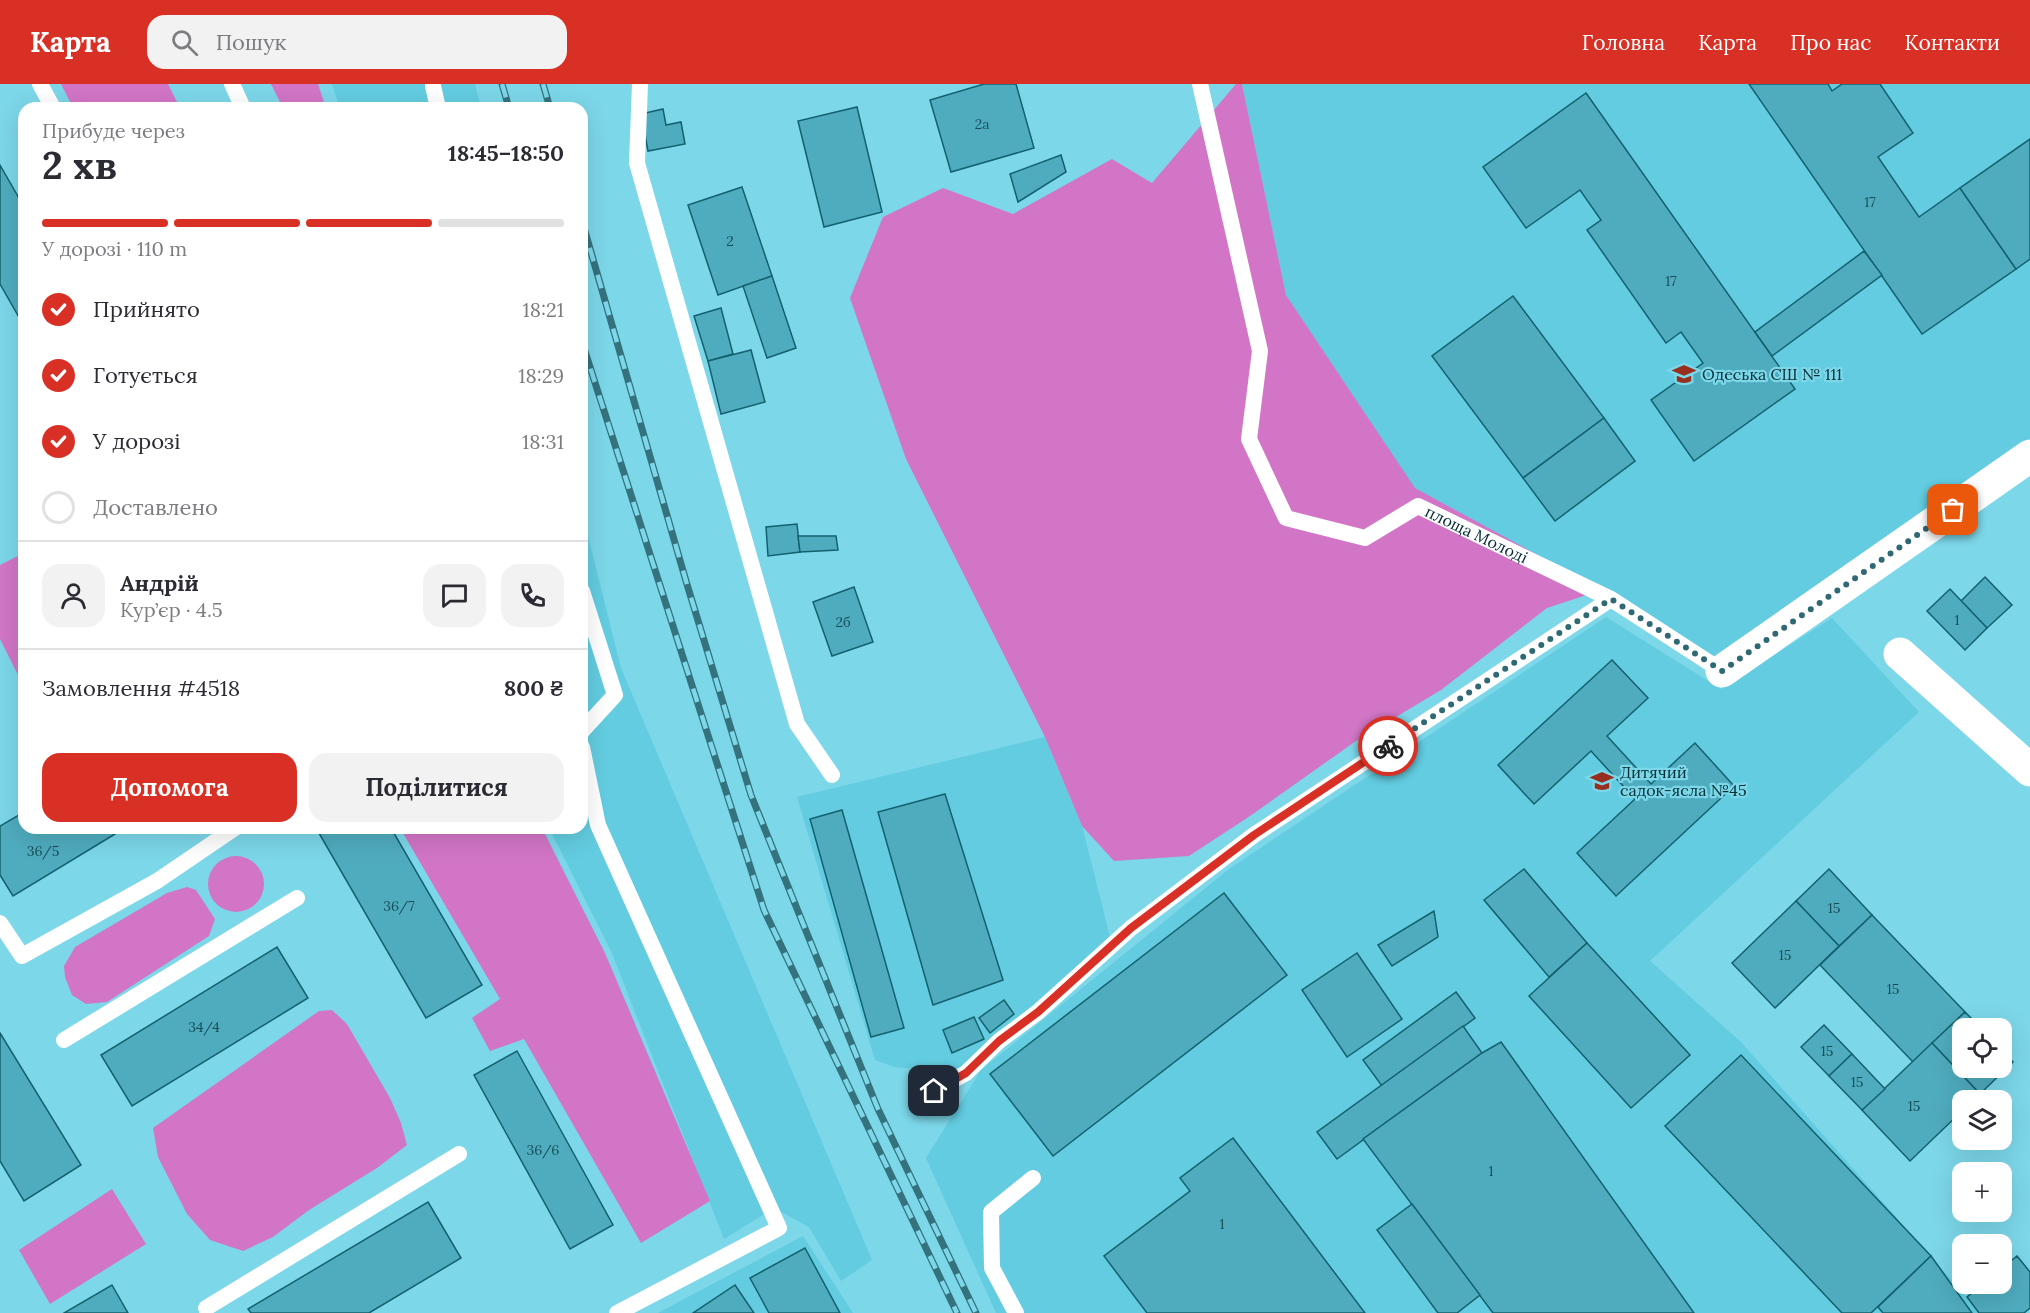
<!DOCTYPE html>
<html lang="uk">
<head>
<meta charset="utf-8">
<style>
	body { margin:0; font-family:Lora,serif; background:#f2f2f3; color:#2b2b33; height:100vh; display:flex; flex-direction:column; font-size:22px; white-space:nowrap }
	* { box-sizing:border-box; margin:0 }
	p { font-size:20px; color:#7c7c81 }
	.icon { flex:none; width:33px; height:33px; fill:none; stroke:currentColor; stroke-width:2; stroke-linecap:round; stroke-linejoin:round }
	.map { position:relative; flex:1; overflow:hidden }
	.panel { position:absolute; left:18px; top:18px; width:570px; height:732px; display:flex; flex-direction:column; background:#fff; border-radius:18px; box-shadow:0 6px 24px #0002 }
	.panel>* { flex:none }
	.tools { position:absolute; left:1952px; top:934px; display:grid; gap:12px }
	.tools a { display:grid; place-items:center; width:60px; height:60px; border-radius:12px; background:#fff; box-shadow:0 6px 24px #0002; font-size:30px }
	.pin { position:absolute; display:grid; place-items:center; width:51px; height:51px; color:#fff; margin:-26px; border-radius:12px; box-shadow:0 3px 9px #0006 }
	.courier { position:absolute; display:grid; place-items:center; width:60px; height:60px; margin:-30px; border:4px solid #d93025; border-radius:50%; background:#fff; color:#222; box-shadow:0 2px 8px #0007 }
	.summary em { font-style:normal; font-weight:700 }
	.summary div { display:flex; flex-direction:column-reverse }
	.summary { display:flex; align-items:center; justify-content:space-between; height:102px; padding:0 24px }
	h1 { font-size:39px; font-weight:700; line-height:45px }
	.bar { display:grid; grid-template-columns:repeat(4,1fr); gap:9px 6px; align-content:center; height:72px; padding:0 24px }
	.bar i { height:8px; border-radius:4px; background:#e1e1e2 }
	.bar .active { background:#d93025 }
	.bar p { grid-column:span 4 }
	.line { display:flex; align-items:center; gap:15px; padding:0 24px; border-top:2px solid #e1e1e2 }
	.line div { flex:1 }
	.round { display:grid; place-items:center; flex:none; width:63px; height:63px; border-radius:18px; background:#f2f2f3 }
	ol { padding:0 24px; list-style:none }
	li { display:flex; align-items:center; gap:18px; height:66px }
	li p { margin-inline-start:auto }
	li .icon { padding:6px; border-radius:50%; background:#d93025; color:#fff; stroke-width:4 }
	li:last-child { color:#7c7c81 }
	li i { width:33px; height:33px; border:3px solid #e1e1e2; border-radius:50% }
	.action { display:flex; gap:12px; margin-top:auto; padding:12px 24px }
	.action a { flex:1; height:69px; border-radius:18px; background:#d93025; color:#fff; font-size:24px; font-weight:700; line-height:69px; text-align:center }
	.action a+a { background:#f2f2f3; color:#2b2b33 }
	header { display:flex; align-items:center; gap:36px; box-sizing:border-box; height:84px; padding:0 30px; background:#d93025; color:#fff }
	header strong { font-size:28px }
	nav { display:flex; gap:33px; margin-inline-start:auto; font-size:21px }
	.search { width:420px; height:54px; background:#f2f2f3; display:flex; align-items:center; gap:15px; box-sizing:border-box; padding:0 21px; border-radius:18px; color:#7c7c81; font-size:22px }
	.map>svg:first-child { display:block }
</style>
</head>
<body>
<header>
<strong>Карта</strong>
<div class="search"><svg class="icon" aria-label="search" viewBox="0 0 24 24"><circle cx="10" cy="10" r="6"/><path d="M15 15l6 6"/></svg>Пошук</div>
<nav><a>Головна</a><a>Карта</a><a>Про нас</a><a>Контакти</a></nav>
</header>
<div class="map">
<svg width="2030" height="1229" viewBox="0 0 2030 1229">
	<rect width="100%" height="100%" fill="#7cd7e9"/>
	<!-- built -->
	<g fill="#63cce0">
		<polygon points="332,0 475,0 481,24 340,24"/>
		<polygon points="1242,0 2030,0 2030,370 1721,581 1611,511 1415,405 1286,211"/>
		<polygon points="582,428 621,584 872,1176 841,1197 809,1143 774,1124 724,1155 611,867 549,744 582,744"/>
		<polygon points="1606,533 1721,605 1832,534 1919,628 1650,877 1741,958 1957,1202 1979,1229 996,1229 926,1074 981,986 1229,785"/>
		<polygon points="1045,653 1082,742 1110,853 956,988 894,983 875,976 797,713"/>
		<polygon points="803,1152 853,1229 658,1229"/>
	</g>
	<!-- green -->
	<g fill="#d275c6">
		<polygon points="61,0 168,0 180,24 73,24"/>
		<polygon points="271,0 318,0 326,24 283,24"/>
		<polygon points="1236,0 1242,0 1286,211 1415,404 1602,506 1547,524 1441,606 1356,657 1250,732 1189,772 1114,777 1082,742 1045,653 906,375 850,214 883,133 943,104 1013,130 1112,75 1152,99"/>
		<polygon points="24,469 24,603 0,555 0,481"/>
		<polygon points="400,744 542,744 605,869 710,1117 641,1159 524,955 490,967 472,934 500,915"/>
		<circle cx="236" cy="800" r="28"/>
		<polygon points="187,803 196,806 215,835 209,852 107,918 86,920 72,911 65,893 64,882 75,863 167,809"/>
		<polygon points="332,926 347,940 390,1014 401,1039 407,1061 377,1084 309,1126 273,1153 243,1167 210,1156 187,1130 158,1073 153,1044 319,927"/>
		<polygon points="112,1105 146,1160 50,1220 19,1166"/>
	</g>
	<!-- building -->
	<g fill="#4facbe" stroke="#13616e" stroke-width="1.5">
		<polygon points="984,0 1016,0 1034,64 951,88 930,16"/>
		<polygon points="1749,0 1828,0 1832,7 1842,0 1880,0 1913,49 1878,73 1919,133 1960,104 2016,185 1922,250"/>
		<polygon points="1586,9 1795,305 1694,377 1651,316 1703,279 1681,248 1666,259 1587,146 1601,136 1580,106 1526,144 1483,83"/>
		<polygon points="857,23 882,128 824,143 798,37"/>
		<polygon points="663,25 666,41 681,38 685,60 648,67 641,30"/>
		<polygon points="2030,55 2030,175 2016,185 1960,104"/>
		<polygon points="1061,71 1066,88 1018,118 1010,90"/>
		<polygon points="0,81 24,123 24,242 0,200"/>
		<polygon points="742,103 772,192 718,211 688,121"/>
		<polygon points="1864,167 1882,191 1772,272 1755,248"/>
		<polygon points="772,192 796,264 767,274 743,202"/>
		<polygon points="1513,212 1604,334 1523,394 1432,272"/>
		<polygon points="721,224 733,270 708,277 694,232"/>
		<polygon points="751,266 765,318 721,330 708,277"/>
		<polygon points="1604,334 1635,377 1555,437 1523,394"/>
		<polygon points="797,440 800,468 768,472 766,443"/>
		<polygon points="798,452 836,452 838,466 800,468"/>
		<polygon points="1985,493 2012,521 1987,544 1961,517"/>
		<polygon points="854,503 873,558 832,572 813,518"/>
		<polygon points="1950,505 1987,544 1965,566 1927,527"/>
		<polygon points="1612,576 1648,614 1607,652 1651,700 1695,659 1734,702 1616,812 1577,769 1635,715 1591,667 1534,720 1498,681"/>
		<polygon points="945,710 1003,896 933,921 878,728"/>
		<polygon points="842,726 904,944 871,953 810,735"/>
		<polygon points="24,728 24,744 125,744 13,812 0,791 0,742"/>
		<polygon points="316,744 391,744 482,901 426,934"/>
		<polygon points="1524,785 1587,859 1549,893 1484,816"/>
		<polygon points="1829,785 1872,831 1839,862 1796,817"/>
		<polygon points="1224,809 1287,891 1053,1072 990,990"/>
		<polygon points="1796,817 1839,862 1775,924 1732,879"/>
		<polygon points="1434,827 1438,853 1392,882 1378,861"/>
		<polygon points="1872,831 1965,928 1913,978 1820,881"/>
		<polygon points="1587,859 1690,971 1631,1024 1529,912"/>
		<polygon points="277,863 308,914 132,1022 101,971"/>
		<polygon points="1357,869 1402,935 1347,973 1302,906"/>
		<polygon points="1456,908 1475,934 1382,1002 1363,976"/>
		<polygon points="1004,916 1014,930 990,949 979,934"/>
		<polygon points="1965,928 1982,945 1962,945 1962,984 2001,984 2001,965 2013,978 1980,1010 1932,959"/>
		<polygon points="974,933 984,955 952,969 943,946"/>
		<polygon points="1824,941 1852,970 1829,992 1801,963"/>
		<polygon points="1463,942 1482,969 1337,1075 1317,1048"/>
		<polygon points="0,949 81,1081 24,1117 0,1077"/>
		<polygon points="1501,958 1694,1229 1493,1229 1363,1055 1482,969"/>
		<polygon points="1932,959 1980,1010 1972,1017 1962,1017 1962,1027 1910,1077 1862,1026"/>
		<polygon points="517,967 613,1141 570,1165 474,991"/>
		<polygon points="1852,970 1885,1005 1862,1026 1829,992"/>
		<polygon points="1741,971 1931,1172 1871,1229 1842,1229 1665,1042"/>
		<polygon points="1233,1054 1365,1229 1147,1229 1104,1172 1190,1107 1180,1094"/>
		<polygon points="428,1118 461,1174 369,1229 251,1229 248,1225"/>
		<polygon points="1412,1120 1480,1211 1457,1229 1438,1229 1377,1146"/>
		<polygon points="805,1164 840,1229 769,1229 750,1194"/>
		<polygon points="1931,1172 1972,1229 1883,1229 1878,1223"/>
		<polygon points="2017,1172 2030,1188 2030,1224 2024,1229 1979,1229 1967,1213 1983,1200 2001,1200 2001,1185"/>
		<polygon points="112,1201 128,1229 64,1229"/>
		<polygon points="735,1201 754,1229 693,1229"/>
	</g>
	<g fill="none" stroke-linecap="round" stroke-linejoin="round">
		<!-- service -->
		<g stroke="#fff" stroke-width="16">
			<polyline points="40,0 53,24"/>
			<polyline points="232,0 243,24"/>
			<polyline points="640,0 637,79 797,640 832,691"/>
			<path id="s1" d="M1200,0L1260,267L1249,355L1286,434L1365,454L1418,422L1611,515L1722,587"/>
			<polyline points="433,2 438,24"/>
			<polyline points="582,507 615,611 582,647"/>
			<polyline points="582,663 598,741 779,1144 617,1229"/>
			<polyline points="0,839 22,872 157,797 235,744"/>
			<polyline points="64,956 297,814"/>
			<polyline points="934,1007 966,989 999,957 1038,928 1131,844 1254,751 1611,515"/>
			<polyline points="206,1224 459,1070"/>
			<polyline points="1016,1229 992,1184 991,1128 1033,1094"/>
		</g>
		<!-- minor -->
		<g stroke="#fff" stroke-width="33">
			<polyline points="1900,570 2030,686"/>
			<polyline points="1722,587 2030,372"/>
		</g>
		<!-- rail casing -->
		<g stroke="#34727d" stroke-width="7">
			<g id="rail">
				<polyline points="502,0 509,24"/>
				<polyline points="543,0 550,24"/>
				<polyline points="582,137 686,497 751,711 878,1025 976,1229"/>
				<polyline points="582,258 764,826 957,1229"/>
			</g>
		</g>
		<!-- rail -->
		<use href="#rail" stroke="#7cd7e9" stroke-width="4.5" stroke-dasharray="14" stroke-linecap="butt"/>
	</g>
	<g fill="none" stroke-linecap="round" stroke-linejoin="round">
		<!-- done -->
		<polyline stroke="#2e6974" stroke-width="6" stroke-dasharray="0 10.8" points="1388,662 1611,515 1722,587 1953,426"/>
		<!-- route -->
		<polyline stroke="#d93025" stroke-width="8" points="934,1007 966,989 999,957 1038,928 1131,844 1254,751 1388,662"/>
	</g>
	<!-- icons -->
	<defs>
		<g id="school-bare" transform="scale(1.8)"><path d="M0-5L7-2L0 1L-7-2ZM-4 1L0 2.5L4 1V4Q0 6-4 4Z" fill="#982e1d" stroke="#7cd7e9" stroke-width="2.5" paint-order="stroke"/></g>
	</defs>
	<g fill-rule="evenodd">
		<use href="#school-bare" x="1684" y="290"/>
		<use href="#school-bare" x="1602" y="697"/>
	</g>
	<g text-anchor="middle" stroke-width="4.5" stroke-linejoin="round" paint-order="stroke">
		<!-- number labels -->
		<g font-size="14" fill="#174e57">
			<text x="982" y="45">2а</text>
			<text x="1870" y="123">17</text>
			<text x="730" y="162">2</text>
			<text x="1671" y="202">17</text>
			<text x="1957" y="541">1</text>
			<text x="843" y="543">2б</text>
			<text x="43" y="772">36/5</text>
			<text x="399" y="827">36/7</text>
			<text x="1834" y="829">15</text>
			<text x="1785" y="876">15</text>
			<text x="1893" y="910">15</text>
			<text x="204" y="948">34/4</text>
			<text x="1827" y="972">15</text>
			<text x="1857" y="1003">15</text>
			<text x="1914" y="1027">15</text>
			<text x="543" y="1071">36/6</text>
			<text x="1491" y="1092">1</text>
			<text x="1222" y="1145">1</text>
		</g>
		<!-- poi labels -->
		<g font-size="16" fill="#042e35" stroke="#7cd7e9" text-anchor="start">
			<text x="1702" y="296">Одеська СШ № 111</text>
			<text x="1620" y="694">Дитячий<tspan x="1620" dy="18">садок-ясла №45</tspan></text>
		</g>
		<!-- street labels -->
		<g font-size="16" fill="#042e35" stroke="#7cd7e9">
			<text dy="6" stroke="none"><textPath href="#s1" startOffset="658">площа Молоді</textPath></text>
		</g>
	</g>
</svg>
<div class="tools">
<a><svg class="icon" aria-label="locate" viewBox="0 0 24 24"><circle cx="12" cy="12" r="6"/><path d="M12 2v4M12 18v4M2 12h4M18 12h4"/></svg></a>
<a><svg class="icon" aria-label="layers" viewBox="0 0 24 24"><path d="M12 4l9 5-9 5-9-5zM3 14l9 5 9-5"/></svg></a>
<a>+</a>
<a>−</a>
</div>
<div class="pin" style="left:1953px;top:426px;background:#ea580c"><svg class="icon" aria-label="bag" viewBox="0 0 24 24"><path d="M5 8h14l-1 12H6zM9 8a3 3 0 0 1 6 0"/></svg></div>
<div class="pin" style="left:934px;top:1007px;background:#1f2937"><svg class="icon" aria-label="home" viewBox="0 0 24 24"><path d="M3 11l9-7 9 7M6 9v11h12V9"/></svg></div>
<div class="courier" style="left:1388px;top:662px"><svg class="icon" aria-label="bike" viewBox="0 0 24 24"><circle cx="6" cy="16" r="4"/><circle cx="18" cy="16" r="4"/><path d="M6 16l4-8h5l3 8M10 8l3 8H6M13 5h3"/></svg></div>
<section class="panel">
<div class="summary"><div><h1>2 хв</h1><p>Прибуде через</p></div><em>18:45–18:50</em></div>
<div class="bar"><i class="active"></i><i class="active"></i><i class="active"></i><i></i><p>У дорозі · 110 m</p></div>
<ol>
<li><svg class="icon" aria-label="check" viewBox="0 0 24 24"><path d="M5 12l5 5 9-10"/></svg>Прийнято<p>18:21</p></li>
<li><svg class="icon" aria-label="check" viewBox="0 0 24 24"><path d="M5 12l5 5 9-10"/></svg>Готується<p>18:29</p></li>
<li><svg class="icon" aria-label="check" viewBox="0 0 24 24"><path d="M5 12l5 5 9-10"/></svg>У дорозі<p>18:31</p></li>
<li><i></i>Доставлено</li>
</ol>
<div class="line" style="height:108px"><a class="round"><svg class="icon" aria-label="person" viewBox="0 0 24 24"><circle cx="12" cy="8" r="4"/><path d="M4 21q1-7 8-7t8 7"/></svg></a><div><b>Андрій</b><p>Кур’єр · 4.5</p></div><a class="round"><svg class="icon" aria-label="chat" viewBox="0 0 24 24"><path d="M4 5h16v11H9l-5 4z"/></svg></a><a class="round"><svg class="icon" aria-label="phone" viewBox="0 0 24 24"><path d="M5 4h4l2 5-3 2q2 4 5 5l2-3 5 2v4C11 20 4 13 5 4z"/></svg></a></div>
<div class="line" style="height:78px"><div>Замовлення #4518</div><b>800 ₴</b></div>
<div class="action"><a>Допомога</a><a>Поділитися</a></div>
</section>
</div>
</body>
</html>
